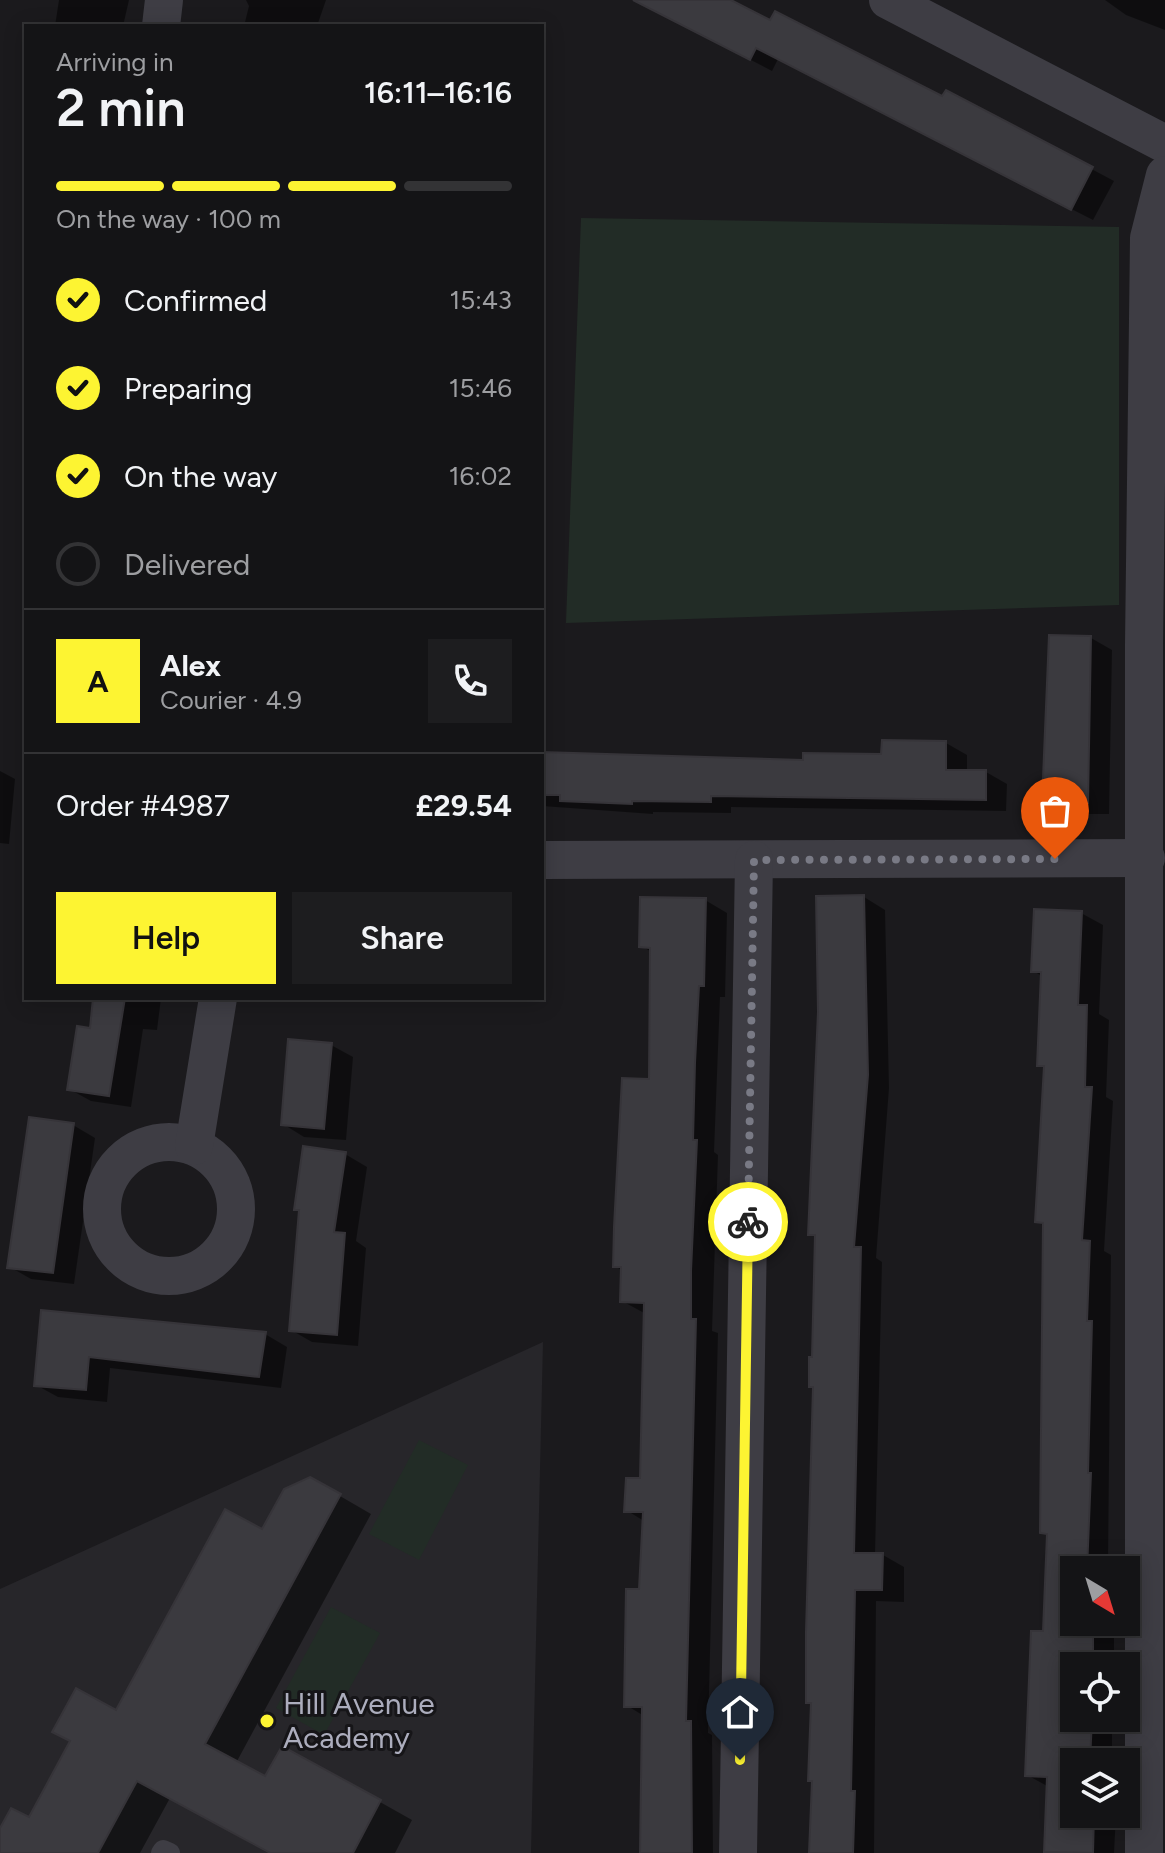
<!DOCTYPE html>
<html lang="en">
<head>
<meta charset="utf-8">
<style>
	body { margin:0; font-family:Figtree,sans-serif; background:#1d1d1f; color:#f1f3f6; height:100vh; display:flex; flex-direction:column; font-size:30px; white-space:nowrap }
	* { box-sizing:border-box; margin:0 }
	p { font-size:26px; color:#9d9ea1 }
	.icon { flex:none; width:44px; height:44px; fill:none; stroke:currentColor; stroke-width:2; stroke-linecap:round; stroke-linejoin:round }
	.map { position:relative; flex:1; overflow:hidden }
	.details { position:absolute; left:24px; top:24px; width:520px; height:976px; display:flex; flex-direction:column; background:#141416; border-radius:0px; box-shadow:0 4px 20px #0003,0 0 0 2px #333335 }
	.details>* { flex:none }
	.needle { width:52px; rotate:142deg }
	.buttons { position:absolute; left:1060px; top:1556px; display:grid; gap:16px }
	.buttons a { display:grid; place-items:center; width:80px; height:80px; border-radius:0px; background:#141416; box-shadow:0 4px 20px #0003,0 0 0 2px #333335; font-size:40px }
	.pin { position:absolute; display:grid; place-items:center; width:68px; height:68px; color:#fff; margin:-82px -34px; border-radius:50% 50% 50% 0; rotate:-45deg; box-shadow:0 0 8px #0007 }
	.pin .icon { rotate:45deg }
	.courier { position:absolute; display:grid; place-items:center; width:80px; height:80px; margin:-40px; border:6px solid #fdf432; border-radius:50%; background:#fff; color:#222; box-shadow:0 2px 10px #0007 }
	.head em { font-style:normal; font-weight:600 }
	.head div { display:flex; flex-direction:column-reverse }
	.head { display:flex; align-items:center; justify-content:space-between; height:136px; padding:0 32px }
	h1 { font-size:52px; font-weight:600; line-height:60px }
	.bar { display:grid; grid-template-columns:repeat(4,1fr); gap:12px 8px; align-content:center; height:96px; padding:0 32px }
	.bar i { height:10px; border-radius:6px; background:#333335 }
	.bar .current { background:#fdf432 }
	.bar p { grid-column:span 4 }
	.line { display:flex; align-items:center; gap:20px; padding:0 32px; border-top:2px solid #333335 }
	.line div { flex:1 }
	.round { display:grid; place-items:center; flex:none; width:84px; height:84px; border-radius:0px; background:#1d1d1f }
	ol { padding:0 32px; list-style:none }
	li { display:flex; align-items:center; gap:24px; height:88px }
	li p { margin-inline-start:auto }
	li .icon { padding:8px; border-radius:50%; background:#fdf432; color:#111; stroke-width:4 }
	li:last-child { color:#9d9ea1 }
	li i { width:44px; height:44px; border:4px solid #333335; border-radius:50% }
	.button { display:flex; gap:16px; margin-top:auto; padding:16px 32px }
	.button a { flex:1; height:92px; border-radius:0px; background:#fdf432; color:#111; font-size:32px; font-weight:600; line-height:92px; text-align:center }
	.button a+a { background:#1d1d1f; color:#f1f3f6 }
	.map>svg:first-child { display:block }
</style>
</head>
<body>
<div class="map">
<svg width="1165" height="1853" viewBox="0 0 1165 1853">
	<rect width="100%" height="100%" fill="#1b1a1d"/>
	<!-- built -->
	<polygon fill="#27262a" points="543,1342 531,1853 0,1853 0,1589"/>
	<!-- green -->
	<g fill="#222c26">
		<polygon points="581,218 1119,227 1119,605 566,623"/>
		<polygon points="419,1440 468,1465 419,1560 369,1534"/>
		<polygon points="331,1607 380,1633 324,1735 276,1708"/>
	</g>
	<!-- shadow -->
	<g fill="#0007">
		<polygon points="59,0 129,0 123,26 55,26"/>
		<polygon points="246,0 326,0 317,26 244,26 249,6"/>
		<polygon points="635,0 726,0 943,99 947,92 1114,181 1093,220 778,59 772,71"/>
		<polygon points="1105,0 1165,0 1165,30 1126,15"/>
		<polygon points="1091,638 1112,650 1109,814 1066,814 1045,801"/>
		<polygon points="946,743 967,755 967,772 986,772 1007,784 1006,811 731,807 731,813 653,812 653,814 542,806 542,752 805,762 883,756"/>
		<polygon points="0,771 15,779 9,844 0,843"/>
		<polygon points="864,897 885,910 889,1088 876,1258 882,1262 875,1555 883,1555 904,1567 904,1602 876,1601 874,1853 810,1853 814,1782 813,1705 808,1702 815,1388 811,1386 817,1237 810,1234"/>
		<polygon points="705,900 727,913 725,997 720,997 714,1152 718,1155 712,1331 718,1333 708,1733 712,1735 713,1853 644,1853 644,1716 626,1705 641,1591 644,1521 626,1510 642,1480 646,1314 622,1301 623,1271 615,1266 651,1081 652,952 641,946"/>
		<polygon points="1081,913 1103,925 1099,1014 1109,1020 1106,1097 1113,1101 1104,1251 1111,1255 1108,1566 1115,1570 1074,1570 1074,1622 1114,1622 1114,1666 1074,1666 1074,1718 1112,1718 1112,1762 1074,1762 1074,1814 1116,1814 1114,1853 1046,1853 1049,1787 1027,1775 1045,1633 1049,1536 1042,1532 1045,1226 1037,1221 1046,1069 1039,1065 1042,976 1033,971"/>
		<polygon points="95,998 161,998 157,1030 143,1029 131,1107 91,1101 69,1089 91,1030"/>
		<polygon points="331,1045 353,1057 346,1140 304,1137 283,1124"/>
		<polygon points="73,1125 95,1138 74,1284 31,1279 10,1267"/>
		<polygon points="345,1154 367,1167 356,1241 366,1248 358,1346 312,1342 291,1330 301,1212 296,1209"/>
		<polygon points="43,1312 265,1334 287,1347 281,1388 110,1368 107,1402 58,1397 36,1385"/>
		<polygon points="340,1496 371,1514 236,1763 266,1779 282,1749 380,1802 412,1820 395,1853 268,1853 170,1798 140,1853 0,1853 0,1832 30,1820 263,1532"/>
	</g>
	<!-- building -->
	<g fill="#3b3a3f" stroke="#363439" stroke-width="2">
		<polygon points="633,0 731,0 770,20 775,11 942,96 946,90 1093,167 1071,210 756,48 750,60"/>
		<polygon points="1049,635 1091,636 1088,803 1042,802"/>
		<polygon points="882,740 946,741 946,770 986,770 986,800 711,796 711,802 632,801 632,804 560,801 560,795 542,795 542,752 803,760 803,753 881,754"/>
		<polygon points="864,895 868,1075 854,1247 861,1247 854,1553 883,1553 882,1590 855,1590 851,1791 855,1791 853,1853 809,1853 812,1781 808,1781 811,1703 806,1703 806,1632 813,1387 809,1387 809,1357 812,1357 815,1235 808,1235 818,1012 816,896"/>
		<polygon points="640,897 706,898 704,986 699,986 695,1063 693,1140 697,1140 691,1271 691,1319 696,1319 686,1721 691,1721 692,1853 640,1853 642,1707 624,1707 626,1589 639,1589 643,1512 624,1512 626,1478 640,1478 644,1303 620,1302 621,1267 613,1267 614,1227 622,1078 649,1079 650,948 639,947"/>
		<polygon points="1034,909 1082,911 1078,1005 1087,1005 1085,1087 1092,1087 1082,1240 1090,1241 1087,1321 1092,1321 1088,1473 1091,1473 1087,1570 1074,1570 1074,1631 1093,1632 1093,1666 1074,1666 1074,1718 1092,1718 1090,1762 1074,1762 1074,1814 1094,1814 1093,1853 1044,1852 1047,1777 1025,1776 1031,1631 1043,1631 1047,1534 1040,1533 1043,1223 1035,1222 1044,1066 1037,1066 1041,972 1031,972"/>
		<polygon points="93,998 125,998 109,1096 67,1090 77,1026 90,1028"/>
		<polygon points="288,1039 332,1043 324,1129 281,1125"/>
		<polygon points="29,1117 74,1123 53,1273 7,1268"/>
		<polygon points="303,1146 346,1152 334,1232 345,1233 337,1335 289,1331 299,1210 294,1210"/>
		<polygon points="41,1310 266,1332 259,1377 89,1357 86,1390 34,1386"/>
		<polygon points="310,1477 341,1494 205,1744 265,1776 282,1746 381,1800 353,1853 270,1853 137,1781 98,1853 0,1853 0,1828 11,1808 29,1817 70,1741 52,1732 76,1688 116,1710 225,1509 262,1529 284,1489"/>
	</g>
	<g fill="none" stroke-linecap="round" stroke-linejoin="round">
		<!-- service -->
		<polyline stroke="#3e3d44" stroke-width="20" points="161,1853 163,1850 170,1853"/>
		<!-- minor -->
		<g stroke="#3e3d44" stroke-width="38">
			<polyline points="888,0 1165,144"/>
			<polyline points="161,26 164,0"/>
			<polyline points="542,860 1146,858"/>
			<circle cx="169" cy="1209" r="67"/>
			<polyline points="194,1146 218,998"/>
			<polyline points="738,1853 754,860"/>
			<polyline points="1144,1853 1144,645 1149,238 1165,175"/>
		</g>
	</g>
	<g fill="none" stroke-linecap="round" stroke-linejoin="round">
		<!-- done -->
		<polyline stroke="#797a85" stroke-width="8" stroke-dasharray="0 14.4" points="748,1222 754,860 1055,859"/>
		<!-- route -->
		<polyline stroke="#fdf432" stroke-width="10" points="740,1760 748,1222"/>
	</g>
	<!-- markers -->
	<circle fill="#fdf432" stroke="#161518" stroke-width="3" cx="267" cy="1721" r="8"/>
	<g text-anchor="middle" stroke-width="6" stroke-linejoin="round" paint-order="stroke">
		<!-- poi labels -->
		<g font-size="30" fill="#acadbd" stroke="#161518" text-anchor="start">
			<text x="283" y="1714">Hill Avenue<tspan x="283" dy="34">Academy</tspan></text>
		</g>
	</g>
</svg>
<div class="buttons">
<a><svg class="needle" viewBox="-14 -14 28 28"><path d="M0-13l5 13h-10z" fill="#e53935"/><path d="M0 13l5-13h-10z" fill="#9d9ea1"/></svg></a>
<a><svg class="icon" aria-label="locate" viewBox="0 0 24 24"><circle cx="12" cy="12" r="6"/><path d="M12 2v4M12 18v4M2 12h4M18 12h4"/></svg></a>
<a><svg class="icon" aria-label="layers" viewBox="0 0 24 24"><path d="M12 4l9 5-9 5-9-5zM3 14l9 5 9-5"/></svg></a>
</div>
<div class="pin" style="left:1055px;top:859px;background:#ea580c"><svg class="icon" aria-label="bag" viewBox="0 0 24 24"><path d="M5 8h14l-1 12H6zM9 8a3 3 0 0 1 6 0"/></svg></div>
<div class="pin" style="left:740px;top:1760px;background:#1f2937"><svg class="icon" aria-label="home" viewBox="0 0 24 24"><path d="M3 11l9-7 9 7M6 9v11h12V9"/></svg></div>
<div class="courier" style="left:748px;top:1222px"><svg class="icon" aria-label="bike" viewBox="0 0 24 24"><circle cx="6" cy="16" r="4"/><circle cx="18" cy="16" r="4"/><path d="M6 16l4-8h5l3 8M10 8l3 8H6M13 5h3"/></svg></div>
<section class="details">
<div class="head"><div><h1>2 min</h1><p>Arriving in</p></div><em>16:11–16:16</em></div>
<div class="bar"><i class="current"></i><i class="current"></i><i class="current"></i><i></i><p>On the way · 100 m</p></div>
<ol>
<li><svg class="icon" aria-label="check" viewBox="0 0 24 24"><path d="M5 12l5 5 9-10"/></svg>Confirmed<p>15:43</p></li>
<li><svg class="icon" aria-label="check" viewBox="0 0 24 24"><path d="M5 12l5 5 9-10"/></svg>Preparing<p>15:46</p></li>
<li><svg class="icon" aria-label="check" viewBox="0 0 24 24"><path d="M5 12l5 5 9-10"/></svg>On the way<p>16:02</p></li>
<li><i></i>Delivered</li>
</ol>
<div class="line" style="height:144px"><b class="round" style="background:#fdf432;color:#111">A</b><div><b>Alex</b><p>Courier · 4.9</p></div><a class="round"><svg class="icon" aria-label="phone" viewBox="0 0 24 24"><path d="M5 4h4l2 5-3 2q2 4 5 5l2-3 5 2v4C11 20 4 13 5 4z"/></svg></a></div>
<div class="line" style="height:104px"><div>Order #4987</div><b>£29.54</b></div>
<div class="button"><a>Help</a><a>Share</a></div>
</section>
</div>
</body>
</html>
